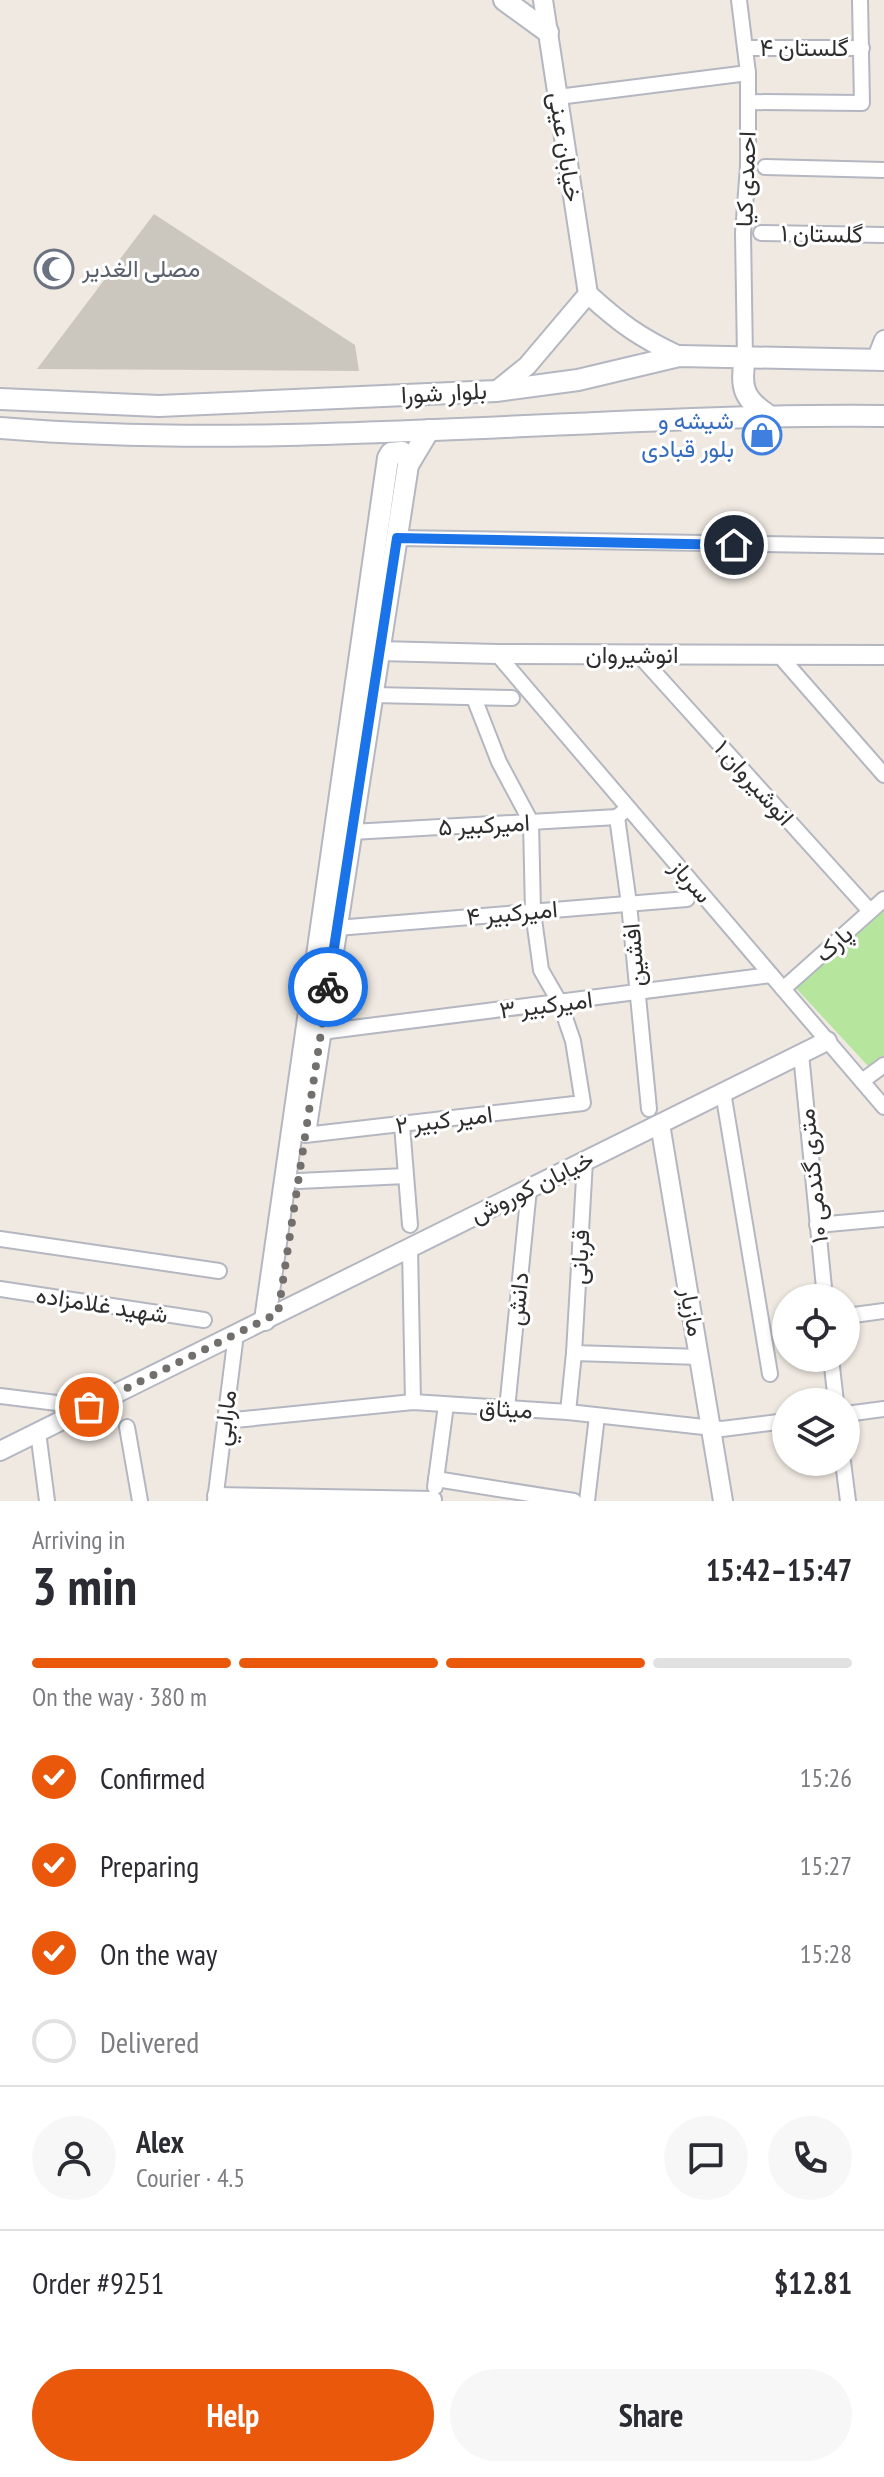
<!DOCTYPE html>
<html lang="en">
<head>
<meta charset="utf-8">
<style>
	body { margin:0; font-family:"PT Sans Narrow",Vazirmatn,sans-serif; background:#f7f7f7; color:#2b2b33; height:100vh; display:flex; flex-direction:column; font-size:30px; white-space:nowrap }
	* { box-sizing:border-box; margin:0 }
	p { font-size:26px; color:#7c7c81 }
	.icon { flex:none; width:44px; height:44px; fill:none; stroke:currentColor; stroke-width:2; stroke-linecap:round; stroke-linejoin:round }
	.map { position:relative; height:1501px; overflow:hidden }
	.side { display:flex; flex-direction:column; background:#fff; flex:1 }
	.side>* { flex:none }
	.controls { position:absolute; left:772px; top:1284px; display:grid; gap:16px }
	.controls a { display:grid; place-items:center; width:88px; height:88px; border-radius:50%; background:#fff; box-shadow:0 2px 6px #0004; font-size:40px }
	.pin { position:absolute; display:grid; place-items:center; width:68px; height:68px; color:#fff; margin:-34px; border:4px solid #fff; border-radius:50%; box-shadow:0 2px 8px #0007 }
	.courier { position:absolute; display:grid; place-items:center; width:80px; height:80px; margin:-40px; border:6px solid #1a73e8; border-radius:50%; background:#fff; color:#222; box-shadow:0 2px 10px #0007 }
	.headline em { font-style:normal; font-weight:600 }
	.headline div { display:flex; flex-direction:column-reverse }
	.headline { display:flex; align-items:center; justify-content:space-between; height:136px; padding:0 32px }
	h1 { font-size:52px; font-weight:600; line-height:60px }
	.bar { display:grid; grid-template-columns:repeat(4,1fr); gap:12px 8px; align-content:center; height:96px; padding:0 32px }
	.bar i { height:10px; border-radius:6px; background:#e1e1e2 }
	.bar .active { background:#ea580c }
	.bar p { grid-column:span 4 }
	.line { display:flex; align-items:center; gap:20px; padding:0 32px; border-top:2px solid #e1e1e2 }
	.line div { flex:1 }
	.round { display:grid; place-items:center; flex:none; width:84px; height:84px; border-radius:42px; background:#f7f7f7 }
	ol { padding:0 32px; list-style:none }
	li { display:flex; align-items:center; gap:24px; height:88px }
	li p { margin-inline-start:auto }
	li .icon { padding:8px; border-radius:50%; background:#ea580c; color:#fff; stroke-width:4 }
	li:last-child { color:#7c7c81 }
	li i { width:44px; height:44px; border:4px solid #e1e1e2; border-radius:50% }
	.action { display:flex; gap:16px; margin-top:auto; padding:16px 32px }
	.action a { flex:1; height:92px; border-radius:48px; background:#ea580c; color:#fff; font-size:32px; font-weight:600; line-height:92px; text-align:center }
	.action a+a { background:#f7f7f7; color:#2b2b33 }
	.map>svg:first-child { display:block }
</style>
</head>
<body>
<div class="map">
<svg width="884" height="1501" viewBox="0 0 884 1501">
	<rect width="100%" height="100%" fill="#efe9e1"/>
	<!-- green -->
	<polygon fill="#b6e59e" points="884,911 884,1056 869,1067 794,986"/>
	<!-- building -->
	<polygon fill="#cbc7bf" points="154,214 355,345 359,371 37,369"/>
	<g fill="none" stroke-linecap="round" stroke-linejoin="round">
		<!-- minor casing -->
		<g stroke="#b4b7c1" stroke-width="18">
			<g id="minor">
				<polyline points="739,0 748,73 748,166 743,233 745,358"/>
				<polyline points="745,48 862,48"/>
				<polyline points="558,97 748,73"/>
				<polyline points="748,102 862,103 860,0"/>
				<polyline points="765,167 884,170"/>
				<polyline points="761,233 884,235"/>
				<polyline points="397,538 884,546"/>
				<polyline points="497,654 884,1107"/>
				<polyline points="638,654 870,911"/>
				<polyline points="779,655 884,775"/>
				<polyline points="373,695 512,698"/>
				<polyline points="628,808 617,817 629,904 649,1109"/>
				<polyline points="352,832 617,817"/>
				<polyline points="337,928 687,899"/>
				<polyline points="783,989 884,899"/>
				<polyline points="321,1032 771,975"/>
				<polyline points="801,1054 825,1298"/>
				<polyline points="862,1081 884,1065"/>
				<polyline points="723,1092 770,1374"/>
				<polyline points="402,1125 410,1225"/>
				<polyline points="305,1135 583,1103 573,1041 560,1003 541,970 533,912 531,822 499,762 474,698"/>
				<polyline points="585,1161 574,1353 700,1357"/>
				<polyline points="298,1181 406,1176"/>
				<polyline points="817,1225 884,1219"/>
				<polyline points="0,1239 219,1271"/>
				<polyline points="410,1248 413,1402"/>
				<polyline points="0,1289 204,1320"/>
				<polyline points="846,1316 884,1311"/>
				<polyline points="831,1358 836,1402"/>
				<polyline points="0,1396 89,1407"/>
				<polyline points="507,1409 529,1189"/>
				<polyline points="568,1412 574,1353"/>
				<polyline points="846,1414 884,1409"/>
				<polyline points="225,1421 413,1402 568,1412 722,1429 786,1421"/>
				<polyline points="127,1427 140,1501"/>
				<polyline points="38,1432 47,1501"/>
				<polyline points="843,1462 848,1501"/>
				<polyline points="436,1479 574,1501"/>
				<polyline points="435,1487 446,1405"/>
				<polyline points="215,1495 434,1499"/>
				<polyline points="215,1501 236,1334"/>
				<polyline points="587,1501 597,1416"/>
			</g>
		</g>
		<!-- tertiary casing -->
		<g stroke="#b4b7c1" stroke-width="22">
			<g id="tertiary">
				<polyline points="543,0 588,294"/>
				<path d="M588,294C621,324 639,337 679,356"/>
				<polyline points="876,360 884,340"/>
				<polyline points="496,391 527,366 588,294"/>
				<polyline points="379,651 497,654 884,655"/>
				<polyline points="660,1124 723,1501"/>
				<polyline points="0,1451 827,1041"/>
			</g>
		</g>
		<!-- secondary casing -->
		<g stroke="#b4b7c1" stroke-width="24">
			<g id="secondary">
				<polyline points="504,0 548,32"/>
				<path d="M745,358C740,386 743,399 768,415"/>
				<polyline points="0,399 159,406 496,391 578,380 679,356 884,360"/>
				<path d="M0,428C294,452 590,413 884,416"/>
				<polyline points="306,1127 408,465 429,430"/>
				<polyline points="265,1320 388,458 391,453 402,452 407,456 408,465"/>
			</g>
		</g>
		<!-- minor -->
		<use href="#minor" stroke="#fff" stroke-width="14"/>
		<!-- tertiary -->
		<use href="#tertiary" stroke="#fff" stroke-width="18"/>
		<!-- secondary -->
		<use href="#secondary" stroke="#fff" stroke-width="20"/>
	</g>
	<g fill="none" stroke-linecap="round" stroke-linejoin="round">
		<!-- done -->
		<polyline stroke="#726f6d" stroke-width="8" stroke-dasharray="0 14.4" points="89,1407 278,1313 328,987"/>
		<!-- route -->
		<polyline stroke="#1a73e8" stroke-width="10" points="328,987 397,538 734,545"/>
	</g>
	<!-- icons -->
	<defs>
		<g id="mosque-ring" transform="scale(2)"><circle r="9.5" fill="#fff" stroke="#6b7280" stroke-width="1.5"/><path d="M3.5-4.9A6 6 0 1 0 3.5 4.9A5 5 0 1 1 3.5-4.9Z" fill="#6b7280"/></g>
		<g id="shop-ring" transform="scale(2)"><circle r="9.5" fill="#fff" stroke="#3f7fe0" stroke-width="1.5"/><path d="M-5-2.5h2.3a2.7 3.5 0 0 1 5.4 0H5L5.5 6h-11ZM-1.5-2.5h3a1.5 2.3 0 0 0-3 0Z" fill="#3f7fe0"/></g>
	</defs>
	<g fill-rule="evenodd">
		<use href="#mosque-ring" x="54" y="269"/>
		<use href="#shop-ring" x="762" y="435"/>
	</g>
	<g text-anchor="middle" stroke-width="6" stroke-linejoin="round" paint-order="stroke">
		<!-- street labels -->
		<g font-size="24" fill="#2e2e2e" stroke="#fff">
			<text x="804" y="56">گلستان ۴</text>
			<text transform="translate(565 147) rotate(81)" y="8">خیابان عینی</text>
			<text transform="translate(746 179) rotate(-88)" y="8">احمدی کیا</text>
			<text transform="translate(822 234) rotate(1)" y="8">گلستان ۱</text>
			<text transform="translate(444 393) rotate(-3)" y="8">بلوار شورا</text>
			<text x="632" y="663">انوشیروان</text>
			<text transform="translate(754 783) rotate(48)" y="8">انوشیروان ۱</text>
			<text transform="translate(484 825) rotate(-3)" y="8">امیرکبیر ۵</text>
			<text transform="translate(691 881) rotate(49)" y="8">سرباز</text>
			<text transform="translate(512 913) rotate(-5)" y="8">امیرکبیر ۴</text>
			<text transform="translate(834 944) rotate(-42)" y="8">پارک</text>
			<text transform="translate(634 955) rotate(-95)" y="8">افشین</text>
			<text transform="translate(546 1005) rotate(-7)" y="8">امیرکبیر ۳</text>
			<text transform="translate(444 1120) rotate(-7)" y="8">امیر کبیر ۲</text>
			<text transform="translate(813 1176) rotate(-96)" y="8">۱۰ متری گندمی</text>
			<text transform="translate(532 1187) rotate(-26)" y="8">خیابان کوروش</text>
			<text transform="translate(580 1257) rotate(-87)" y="8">قربانی</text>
			<text transform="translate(518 1299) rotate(-84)" y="8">دانش</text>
			<text transform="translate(102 1305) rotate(9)" y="8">شهید غلامزاده</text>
			<text transform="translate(692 1312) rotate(80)" y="8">مازیار</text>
			<text transform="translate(506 1409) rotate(3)" y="8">میثاق</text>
			<text transform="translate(225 1418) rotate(-83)" y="8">مارابي</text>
		</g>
		<!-- worship labels -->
		<g font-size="24" fill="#5b616d" stroke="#fff" text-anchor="start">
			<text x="82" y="277">مصلی الغدیر</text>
		</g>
		<!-- shop labels -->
		<g font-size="24" fill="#366cbe" stroke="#fff" text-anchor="end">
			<text x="734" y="429">شیشه و<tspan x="734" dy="28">بلور قبادی</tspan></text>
		</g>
	</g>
</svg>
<div class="controls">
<a><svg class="icon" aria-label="locate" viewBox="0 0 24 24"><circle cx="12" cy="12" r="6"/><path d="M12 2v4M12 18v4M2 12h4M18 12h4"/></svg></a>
<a><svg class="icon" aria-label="layers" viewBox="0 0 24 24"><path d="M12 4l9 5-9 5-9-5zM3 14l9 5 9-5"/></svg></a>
</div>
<div class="pin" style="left:89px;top:1407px;background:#ea580c"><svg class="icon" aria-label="bag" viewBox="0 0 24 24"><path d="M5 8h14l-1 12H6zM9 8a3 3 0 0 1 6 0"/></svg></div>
<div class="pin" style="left:734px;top:545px;background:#1f2937"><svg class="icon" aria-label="home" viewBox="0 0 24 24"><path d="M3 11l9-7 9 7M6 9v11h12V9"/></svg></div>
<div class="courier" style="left:328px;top:987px"><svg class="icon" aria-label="bike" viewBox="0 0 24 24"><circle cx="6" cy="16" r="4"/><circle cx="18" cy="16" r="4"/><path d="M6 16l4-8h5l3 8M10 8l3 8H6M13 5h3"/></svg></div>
</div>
<section class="side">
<div class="headline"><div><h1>3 min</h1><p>Arriving in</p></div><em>15:42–15:47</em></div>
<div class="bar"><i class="active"></i><i class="active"></i><i class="active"></i><i></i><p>On the way · 380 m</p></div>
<ol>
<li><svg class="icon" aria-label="check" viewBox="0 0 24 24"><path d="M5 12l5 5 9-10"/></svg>Confirmed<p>15:26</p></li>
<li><svg class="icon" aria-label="check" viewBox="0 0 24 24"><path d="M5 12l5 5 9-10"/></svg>Preparing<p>15:27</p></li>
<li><svg class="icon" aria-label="check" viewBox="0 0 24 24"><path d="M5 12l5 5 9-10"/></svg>On the way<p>15:28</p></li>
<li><i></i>Delivered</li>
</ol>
<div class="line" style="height:144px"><a class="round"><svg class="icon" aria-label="person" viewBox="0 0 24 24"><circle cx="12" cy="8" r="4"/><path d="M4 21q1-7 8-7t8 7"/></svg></a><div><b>Alex</b><p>Courier · 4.5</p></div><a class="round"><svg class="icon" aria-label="chat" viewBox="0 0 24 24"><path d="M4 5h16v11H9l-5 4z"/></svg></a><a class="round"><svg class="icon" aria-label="phone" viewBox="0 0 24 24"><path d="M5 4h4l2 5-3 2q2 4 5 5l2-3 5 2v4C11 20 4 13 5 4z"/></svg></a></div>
<div class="line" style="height:104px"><div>Order #9251</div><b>$12.81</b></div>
<div class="action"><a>Help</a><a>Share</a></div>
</section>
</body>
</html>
